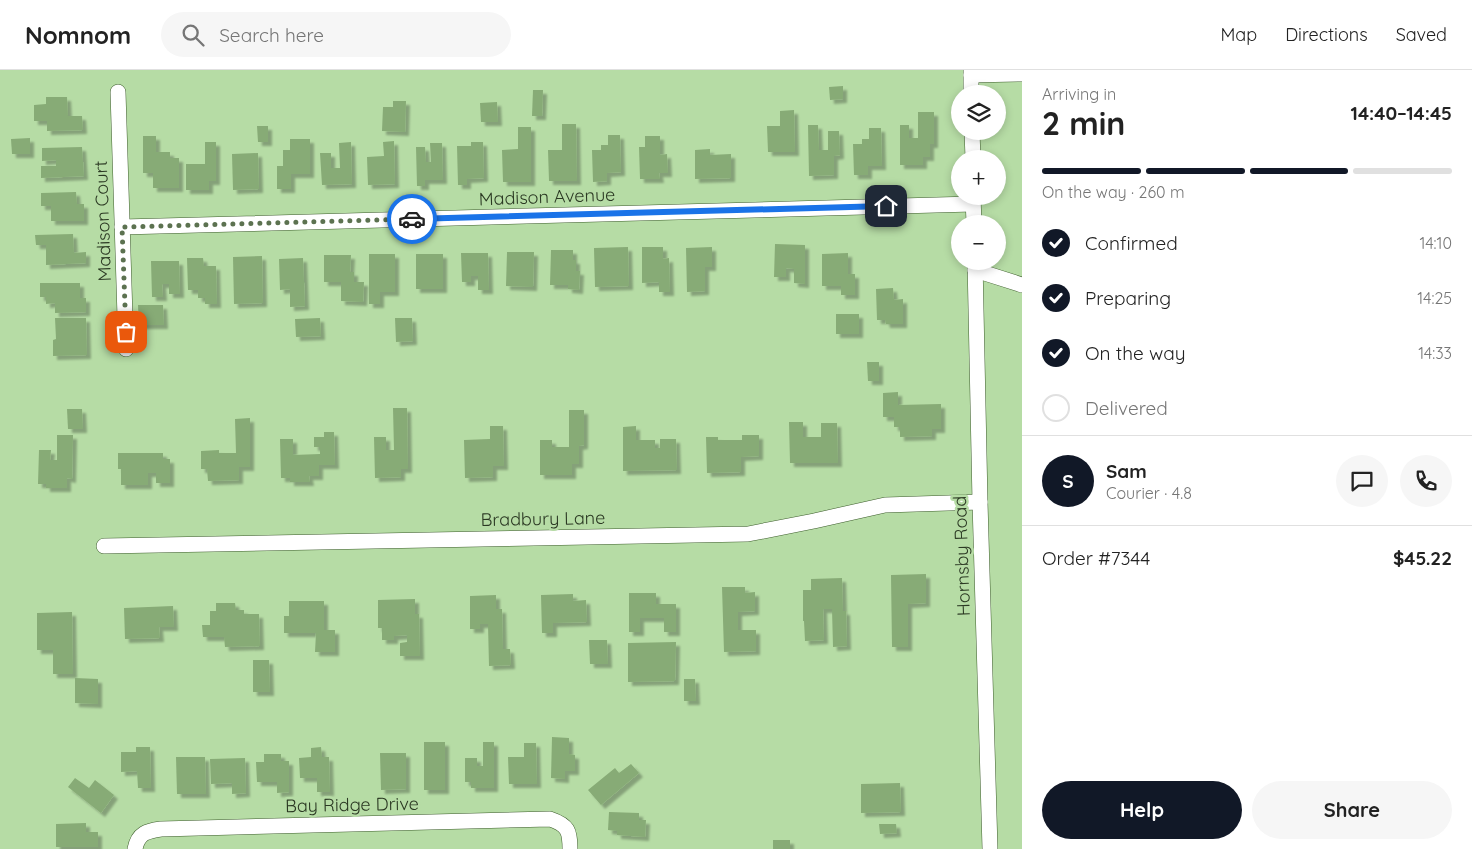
<!DOCTYPE html>
<html lang="en">
<head>
<meta charset="utf-8">
<style>
	body { margin:0; font-family:Quicksand,sans-serif; background:#f6f6f6; color:#222; height:100vh; display:flex; flex-direction:column; font-size:19px; white-space:nowrap }
	* { box-sizing:border-box; margin:0 }
	p { font-size:16px; color:#767676 }
	.icon { flex:none; width:28px; height:28px; fill:none; stroke:currentColor; stroke-width:2; stroke-linecap:round; stroke-linejoin:round }
	.map { position:relative; flex:1; overflow:hidden }
	.details { display:flex; flex-direction:column; background:#fff; width:450px }
	.details>* { flex:none }
	.fabs { position:absolute; left:951px; top:15px; display:grid; gap:10px }
	.fabs a { display:grid; place-items:center; width:55px; height:55px; border-radius:50%; background:#fff; box-shadow:0 2px 8px #0003; font-size:25px }
	.pin { position:absolute; display:grid; place-items:center; width:42px; height:42px; color:#fff; margin:-21px; border-radius:10px; box-shadow:0 2px 8px #0006 }
	.courier { position:absolute; display:grid; place-items:center; width:50px; height:50px; margin:-25px; border:4px solid #1a73e8; border-radius:50%; background:#fff; color:#222; box-shadow:0 1px 6px #0007 }
	.head em { font-style:normal; font-weight:700 }
	.head div { display:flex; flex-direction:column-reverse }
	.head { display:flex; align-items:center; justify-content:space-between; height:85px; padding:0 20px }
	h1 { font-size:32px; font-weight:700; line-height:38px }
	.bar { display:grid; grid-template-columns:repeat(4,1fr); gap:8px 5px; align-content:center; height:60px; padding:0 20px }
	.bar i { height:6px; border-radius:4px; background:#e0e0e0 }
	.bar .active { background:#111827 }
	.bar p { grid-column:span 4 }
	.line { display:flex; align-items:center; gap:12px; padding:0 20px; border-top:1px solid #e0e0e0 }
	.line div { flex:1 }
	.round { display:grid; place-items:center; flex:none; width:52px; height:52px; border-radius:26px; background:#f6f6f6 }
	ol { padding:0 20px; list-style:none }
	li { display:flex; align-items:center; gap:15px; height:55px }
	li p { margin-inline-start:auto }
	li .icon { padding:5px; border-radius:50%; background:#111827; color:#fff; stroke-width:4 }
	li:last-child { color:#767676 }
	li i { width:28px; height:28px; border:2px solid #e0e0e0; border-radius:50% }
	.button { display:flex; gap:10px; margin-top:auto; padding:10px 20px }
	.button a { flex:1; height:58px; border-radius:30px; background:#111827; color:#fff; font-size:20px; font-weight:700; line-height:58px; text-align:center }
	.button a+a { background:#f6f6f6; color:#222 }
	header { display:flex; align-items:center; gap:30px; box-sizing:border-box; height:70px; padding:0 25px; background:#fff; border-bottom:1px solid #e0e0e0 }
	header strong { font-size:24px }
	nav { display:flex; gap:28px; margin-inline-start:auto; font-size:18px }
	.search { width:350px; height:45px; background:#f6f6f6; display:flex; align-items:center; gap:12px; box-sizing:border-box; padding:0 18px; border-radius:28px; color:#767676; font-size:19px }
	main { display:flex; flex:1; min-height:0 }
	.map>svg:first-child { display:block }
</style>
</head>
<body>
<header>
<strong>Nomnom</strong>
<div class="search"><svg class="icon" aria-label="search" viewBox="0 0 24 24"><circle cx="10" cy="10" r="6"/><path d="M15 15l6 6"/></svg>Search here</div>
<nav><a>Map</a><a>Directions</a><a>Saved</a></nav>
</header>
<main>
<div class="map">
<svg width="1022" height="779" viewBox="0 0 1022 779">
	<defs>
		<filter id="shadow"><feDropShadow dx="4" dy="4" stdDeviation="1" flood-color="#0004"/></filter>
	</defs>
	<rect width="100%" height="100%" fill="#b6dca5"/>
	<!-- building -->
	<g fill="#87ab76" filter="url(#shadow)">
		<polygon points="843,16 843,29 830,30 829,17"/>
		<polygon points="533,20 543,20 542,46 532,46"/>
		<polygon points="46,27 67,27 68,46 82,46 83,60 47,61 47,51 34,51 34,35 46,34"/>
		<polygon points="393,31 406,31 405,62 382,61 383,37 393,37"/>
		<polygon points="497,32 498,52 481,52 480,33"/>
		<polygon points="794,40 795,82 768,82 767,56 780,56 780,41"/>
		<polygon points="918,42 934,42 934,74 930,74 930,87 923,87 923,95 900,95 900,55 909,55 909,68 918,68"/>
		<polygon points="562,54 576,54 577,111 549,111 548,80 562,80"/>
		<polygon points="808,55 818,55 819,80 828,80 828,61 839,61 840,85 834,86 834,105 809,106"/>
		<polygon points="257,56 268,56 268,72 258,72"/>
		<polygon points="518,57 531,57 531,112 503,112 502,80 518,79"/>
		<polygon points="869,58 881,58 882,96 868,96 868,105 854,105 853,74 862,74 862,69 869,69"/>
		<polygon points="608,65 620,65 621,102 607,103 607,111 593,112 592,80 601,80 601,75 608,75"/>
		<polygon points="143,66 156,66 156,82 170,82 170,88 179,88 179,118 153,118 153,103 143,103"/>
		<polygon points="645,66 660,66 660,85 667,84 668,103 659,103 660,109 640,109 639,77 645,77"/>
		<polygon points="30,68 30,84 12,84 11,69"/>
		<polygon points="290,69 310,69 310,104 291,104 291,119 277,119 277,96 283,96 283,80 290,80"/>
		<polygon points="394,71 395,114 368,115 367,87 384,86 383,72"/>
		<polygon points="205,72 216,72 216,111 209,111 209,120 186,120 186,94 205,94"/>
		<polygon points="351,72 352,114 322,115 320,83 331,83 331,98 340,98 339,73"/>
		<polygon points="471,72 483,72 484,108 467,109 467,115 458,115 457,76 471,76"/>
		<polygon points="430,73 442,73 443,110 425,110 425,116 417,116 416,77 425,77 426,92 431,92"/>
		<polygon points="82,77 84,106 41,108 41,96 56,96 56,90 42,91 42,78"/>
		<polygon points="710,79 710,85 731,84 731,108 695,109 695,80"/>
		<polygon points="258,83 259,119 233,120 232,84"/>
		<polygon points="76,122 77,134 84,134 84,151 51,151 51,136 41,136 41,123"/>
		<polygon points="73,164 74,183 86,182 86,193 46,195 46,175 36,175 35,165"/>
		<polygon points="775,174 805,175 805,214 794,213 794,199 786,198 786,207 774,207"/>
		<polygon points="628,177 629,216 595,217 594,178"/>
		<polygon points="642,177 663,177 663,189 669,188 670,222 659,222 659,212 642,213"/>
		<polygon points="712,177 712,197 705,197 705,221 687,222 686,178"/>
		<polygon points="551,180 573,180 573,190 576,190 576,201 580,201 579,220 568,219 568,215 550,215"/>
		<polygon points="507,182 534,182 533,217 506,216"/>
		<polygon points="461,183 488,183 489,220 478,220 478,206 471,206 471,212 462,212"/>
		<polygon points="848,183 848,204 855,204 855,225 841,225 841,216 822,216 822,184"/>
		<polygon points="369,184 395,184 395,222 380,222 380,234 369,234"/>
		<rect x="416" y="184" width="27" height="35"/>
		<polygon points="324,185 351,185 350,202 354,202 354,212 364,212 363,232 341,231 341,212 324,212"/>
		<polygon points="262,186 263,233 234,234 233,187"/>
		<polygon points="187,188 203,188 204,196 216,196 217,234 205,234 205,228 198,228 198,220 188,220"/>
		<polygon points="303,188 305,236 290,237 290,219 280,220 279,189"/>
		<polygon points="151,191 179,191 180,224 169,224 169,214 162,214 163,227 152,227"/>
		<polygon points="40,213 80,213 80,228 86,228 86,242 55,243 55,233 46,234 46,227 40,227"/>
		<polygon points="893,218 894,230 903,229 903,254 886,254 885,250 877,250 876,219"/>
		<polygon points="138,235 163,235 164,255 139,255"/>
		<rect x="836" y="244" width="23" height="20"/>
		<polygon points="55,248 86,248 87,285 53,286 53,270 56,269"/>
		<polygon points="320,248 321,266 296,267 295,249"/>
		<polygon points="395,248 412,248 413,271 396,272"/>
		<polygon points="867,292 879,292 879,311 868,311"/>
		<polygon points="898,322 898,335 941,334 941,359 932,359 932,366 900,367 900,357 894,357 894,347 883,347 883,323"/>
		<polygon points="393,338 407,338 408,399 401,399 401,407 375,408 374,367 386,367 386,380 394,380"/>
		<polygon points="67,339 82,339 83,359 68,359"/>
		<polygon points="569,340 584,340 584,375 579,376 579,394 572,394 572,405 540,405 540,370 552,370 552,377 569,377"/>
		<polygon points="250,348 250,397 239,397 239,410 208,411 207,399 201,399 201,381 219,380 219,383 236,383 235,349"/>
		<polygon points="789,352 803,352 803,367 821,367 821,353 837,353 838,393 790,393"/>
		<polygon points="490,356 503,356 504,396 493,396 493,407 465,408 464,370 490,369"/>
		<polygon points="636,356 636,370 655,370 655,378 660,378 660,369 676,369 677,400 623,401 623,357"/>
		<polygon points="324,362 334,362 335,395 319,395 319,406 309,406 310,412 290,412 290,408 281,408 280,369 293,369 293,385 320,384 320,377 314,377 314,367 324,367"/>
		<polygon points="57,365 73,365 72,409 67,408 67,418 46,418 46,414 38,414 39,380 51,380 50,390 57,390"/>
		<polygon points="742,365 759,365 759,386 741,387 741,402 707,403 706,367 718,367 718,370 742,370"/>
		<polygon points="118,383 163,383 163,389 170,389 170,413 156,413 156,403 148,403 148,415 121,415 121,399 118,399"/>
		<polygon points="926,504 926,533 908,534 908,577 892,577 891,505"/>
		<polygon points="842,508 843,541 846,541 847,576 833,577 832,539 823,539 824,570 805,571 804,551 803,551 803,520 811,520 811,509"/>
		<polygon points="722,517 745,517 745,523 755,522 755,541 738,542 738,560 756,560 756,581 724,582"/>
		<polygon points="629,523 656,523 656,534 676,534 676,562 664,562 664,548 640,548 640,562 629,562"/>
		<polygon points="573,524 573,531 586,530 587,552 553,553 553,563 542,563 541,525"/>
		<polygon points="496,525 496,539 502,539 503,579 510,579 511,595 489,596 488,554 480,554 480,559 470,559 470,526"/>
		<polygon points="415,529 415,544 419,544 420,586 400,586 400,573 407,572 407,565 394,566 394,570 382,570 382,558 378,558 378,530"/>
		<polygon points="289,531 324,531 324,560 335,560 335,582 315,582 316,563 284,563 284,546 289,546"/>
		<polygon points="216,533 235,533 236,540 244,540 244,544 259,544 260,576 225,577 224,567 203,567 202,555 210,555 210,541 216,541"/>
		<polygon points="173,536 174,557 159,557 160,568 125,569 124,538"/>
		<polygon points="72,542 73,604 53,604 53,580 37,580 37,543"/>
		<polygon points="589,570 607,570 608,594 590,594"/>
		<polygon points="676,572 675,611 628,612 628,573"/>
		<polygon points="253,590 269,590 270,622 253,622"/>
		<polygon points="75,608 98,609 98,634 75,633"/>
		<polygon points="684,609 695,609 696,631 684,631"/>
		<polygon points="552,667 569,668 569,684 575,685 575,701 565,701 565,709 551,708"/>
		<rect x="424" y="672" width="21" height="48"/>
		<polygon points="483,672 494,672 494,718 471,718 471,712 465,712 465,688 477,688 477,696 483,696"/>
		<polygon points="524,673 536,673 537,714 509,714 508,687 524,687"/>
		<polygon points="136,677 150,677 151,718 138,718 137,701 121,702 121,682 136,682"/>
		<polygon points="321,677 322,687 329,687 330,722 317,722 317,708 300,708 299,688 311,687 311,678"/>
		<polygon points="380,683 406,683 406,719 381,720"/>
		<polygon points="264,684 281,684 281,691 289,691 289,722 277,723 277,712 257,712 256,692 264,692"/>
		<polygon points="176,687 205,687 206,724 177,724"/>
		<polygon points="245,688 246,723 232,724 232,713 211,714 210,689"/>
		<polygon points="631,694 639,703 601,735 588,720 615,698 619,703"/>
		<polygon points="75,708 89,718 95,710 114,725 101,743 68,717"/>
		<polygon points="900,713 901,742 861,743 861,714"/>
		<polygon points="609,742 639,743 639,750 646,750 645,767 617,765 617,761 608,760"/>
		<polygon points="86,753 86,762 98,762 98,777 56,777 56,754"/>
		<polygon points="879,754 896,754 897,763 880,764"/>
		<rect x="773" y="770" width="17" height="9"/>
	</g>
	<g fill="none" stroke-linecap="round" stroke-linejoin="round">
		<!-- minor casing -->
		<g stroke="#3d5d2c" stroke-width="16">
			<g id="minor">
				<polyline points="971,0 971,24"/>
				<polyline points="971,5 1022,4"/>
				<polyline points="118,22 126,279"/>
				<polyline points="972,61 973,89"/>
				<polyline points="973,126 974,154"/>
				<polyline points="122,157 973,134"/>
				<polyline points="975,191 980,432 990,779"/>
				<polyline points="975,200 1022,215"/>
				<polyline points="104,476 748,464 814,451 885,435 980,432"/>
				<path d="M135,779C138,763 147,761 161,759L550,749C568,755 570,761 570,779"/>
			</g>
		</g>
		<!-- minor -->
		<use href="#minor" stroke="#fff" stroke-width="15"/>
	</g>
	<g fill="none" stroke-linecap="round" stroke-linejoin="round">
		<!-- done -->
		<polyline stroke="#5c7250" stroke-width="5" stroke-dasharray="0 9" points="126,262 122,157 412,149"/>
		<!-- route -->
		<polyline stroke="#1a73e8" stroke-width="6" points="412,149 886,136"/>
	</g>
	<g text-anchor="middle" stroke-width="5" stroke-linejoin="round" paint-order="stroke">
		<!-- street labels -->
		<g font-size="18" fill="#2b3923" stroke="#b6dca5">
			<text transform="translate(547 127) rotate(-2)" y="6">Madison Avenue</text>
			<text transform="translate(103 151) rotate(-92)" y="6">Madison Court</text>
			<text transform="translate(543 449) rotate(-1)" y="6">Bradbury Lane</text>
			<text transform="translate(962 486) rotate(-92)" y="6">Hornsby Road</text>
			<text transform="translate(352 735) rotate(-1)" y="6">Bay Ridge Drive</text>
		</g>
	</g>
</svg>
<div class="fabs">
<a><svg class="icon" aria-label="layers" viewBox="0 0 24 24"><path d="M12 4l9 5-9 5-9-5zM3 14l9 5 9-5"/></svg></a>
<a>+</a>
<a>−</a>
</div>
<div class="pin" style="left:126px;top:262px;background:#ea580c"><svg class="icon" aria-label="bag" viewBox="0 0 24 24"><path d="M5 8h14l-1 12H6zM9 8a3 3 0 0 1 6 0"/></svg></div>
<div class="pin" style="left:886px;top:136px;background:#1f2937"><svg class="icon" aria-label="home" viewBox="0 0 24 24"><path d="M3 11l9-7 9 7M6 9v11h12V9"/></svg></div>
<div class="courier" style="left:412px;top:149px"><svg class="icon" aria-label="car" viewBox="0 0 24 24"><path d="M5 17H2v-5l4-1 3-4h7l3 4 3 1v5h-3M9 17h6M6 11h13"/><circle cx="7" cy="17" r="2"/><circle cx="17" cy="17" r="2"/></svg></div>
</div>
<section class="details">
<div class="head"><div><h1>2 min</h1><p>Arriving in</p></div><em>14:40–14:45</em></div>
<div class="bar"><i class="active"></i><i class="active"></i><i class="active"></i><i></i><p>On the way · 260 m</p></div>
<ol>
<li><svg class="icon" aria-label="check" viewBox="0 0 24 24"><path d="M5 12l5 5 9-10"/></svg>Confirmed<p>14:10</p></li>
<li><svg class="icon" aria-label="check" viewBox="0 0 24 24"><path d="M5 12l5 5 9-10"/></svg>Preparing<p>14:25</p></li>
<li><svg class="icon" aria-label="check" viewBox="0 0 24 24"><path d="M5 12l5 5 9-10"/></svg>On the way<p>14:33</p></li>
<li><i></i>Delivered</li>
</ol>
<div class="line" style="height:90px"><b class="round" style="background:#111827;color:#fff">S</b><div><b>Sam</b><p>Courier · 4.8</p></div><a class="round"><svg class="icon" aria-label="chat" viewBox="0 0 24 24"><path d="M4 5h16v11H9l-5 4z"/></svg></a><a class="round"><svg class="icon" aria-label="phone" viewBox="0 0 24 24"><path d="M5 4h4l2 5-3 2q2 4 5 5l2-3 5 2v4C11 20 4 13 5 4z"/></svg></a></div>
<div class="line" style="height:65px"><div>Order #7344</div><b>$45.22</b></div>
<div class="button"><a>Help</a><a>Share</a></div>
</section>
</main>
</body>
</html>
